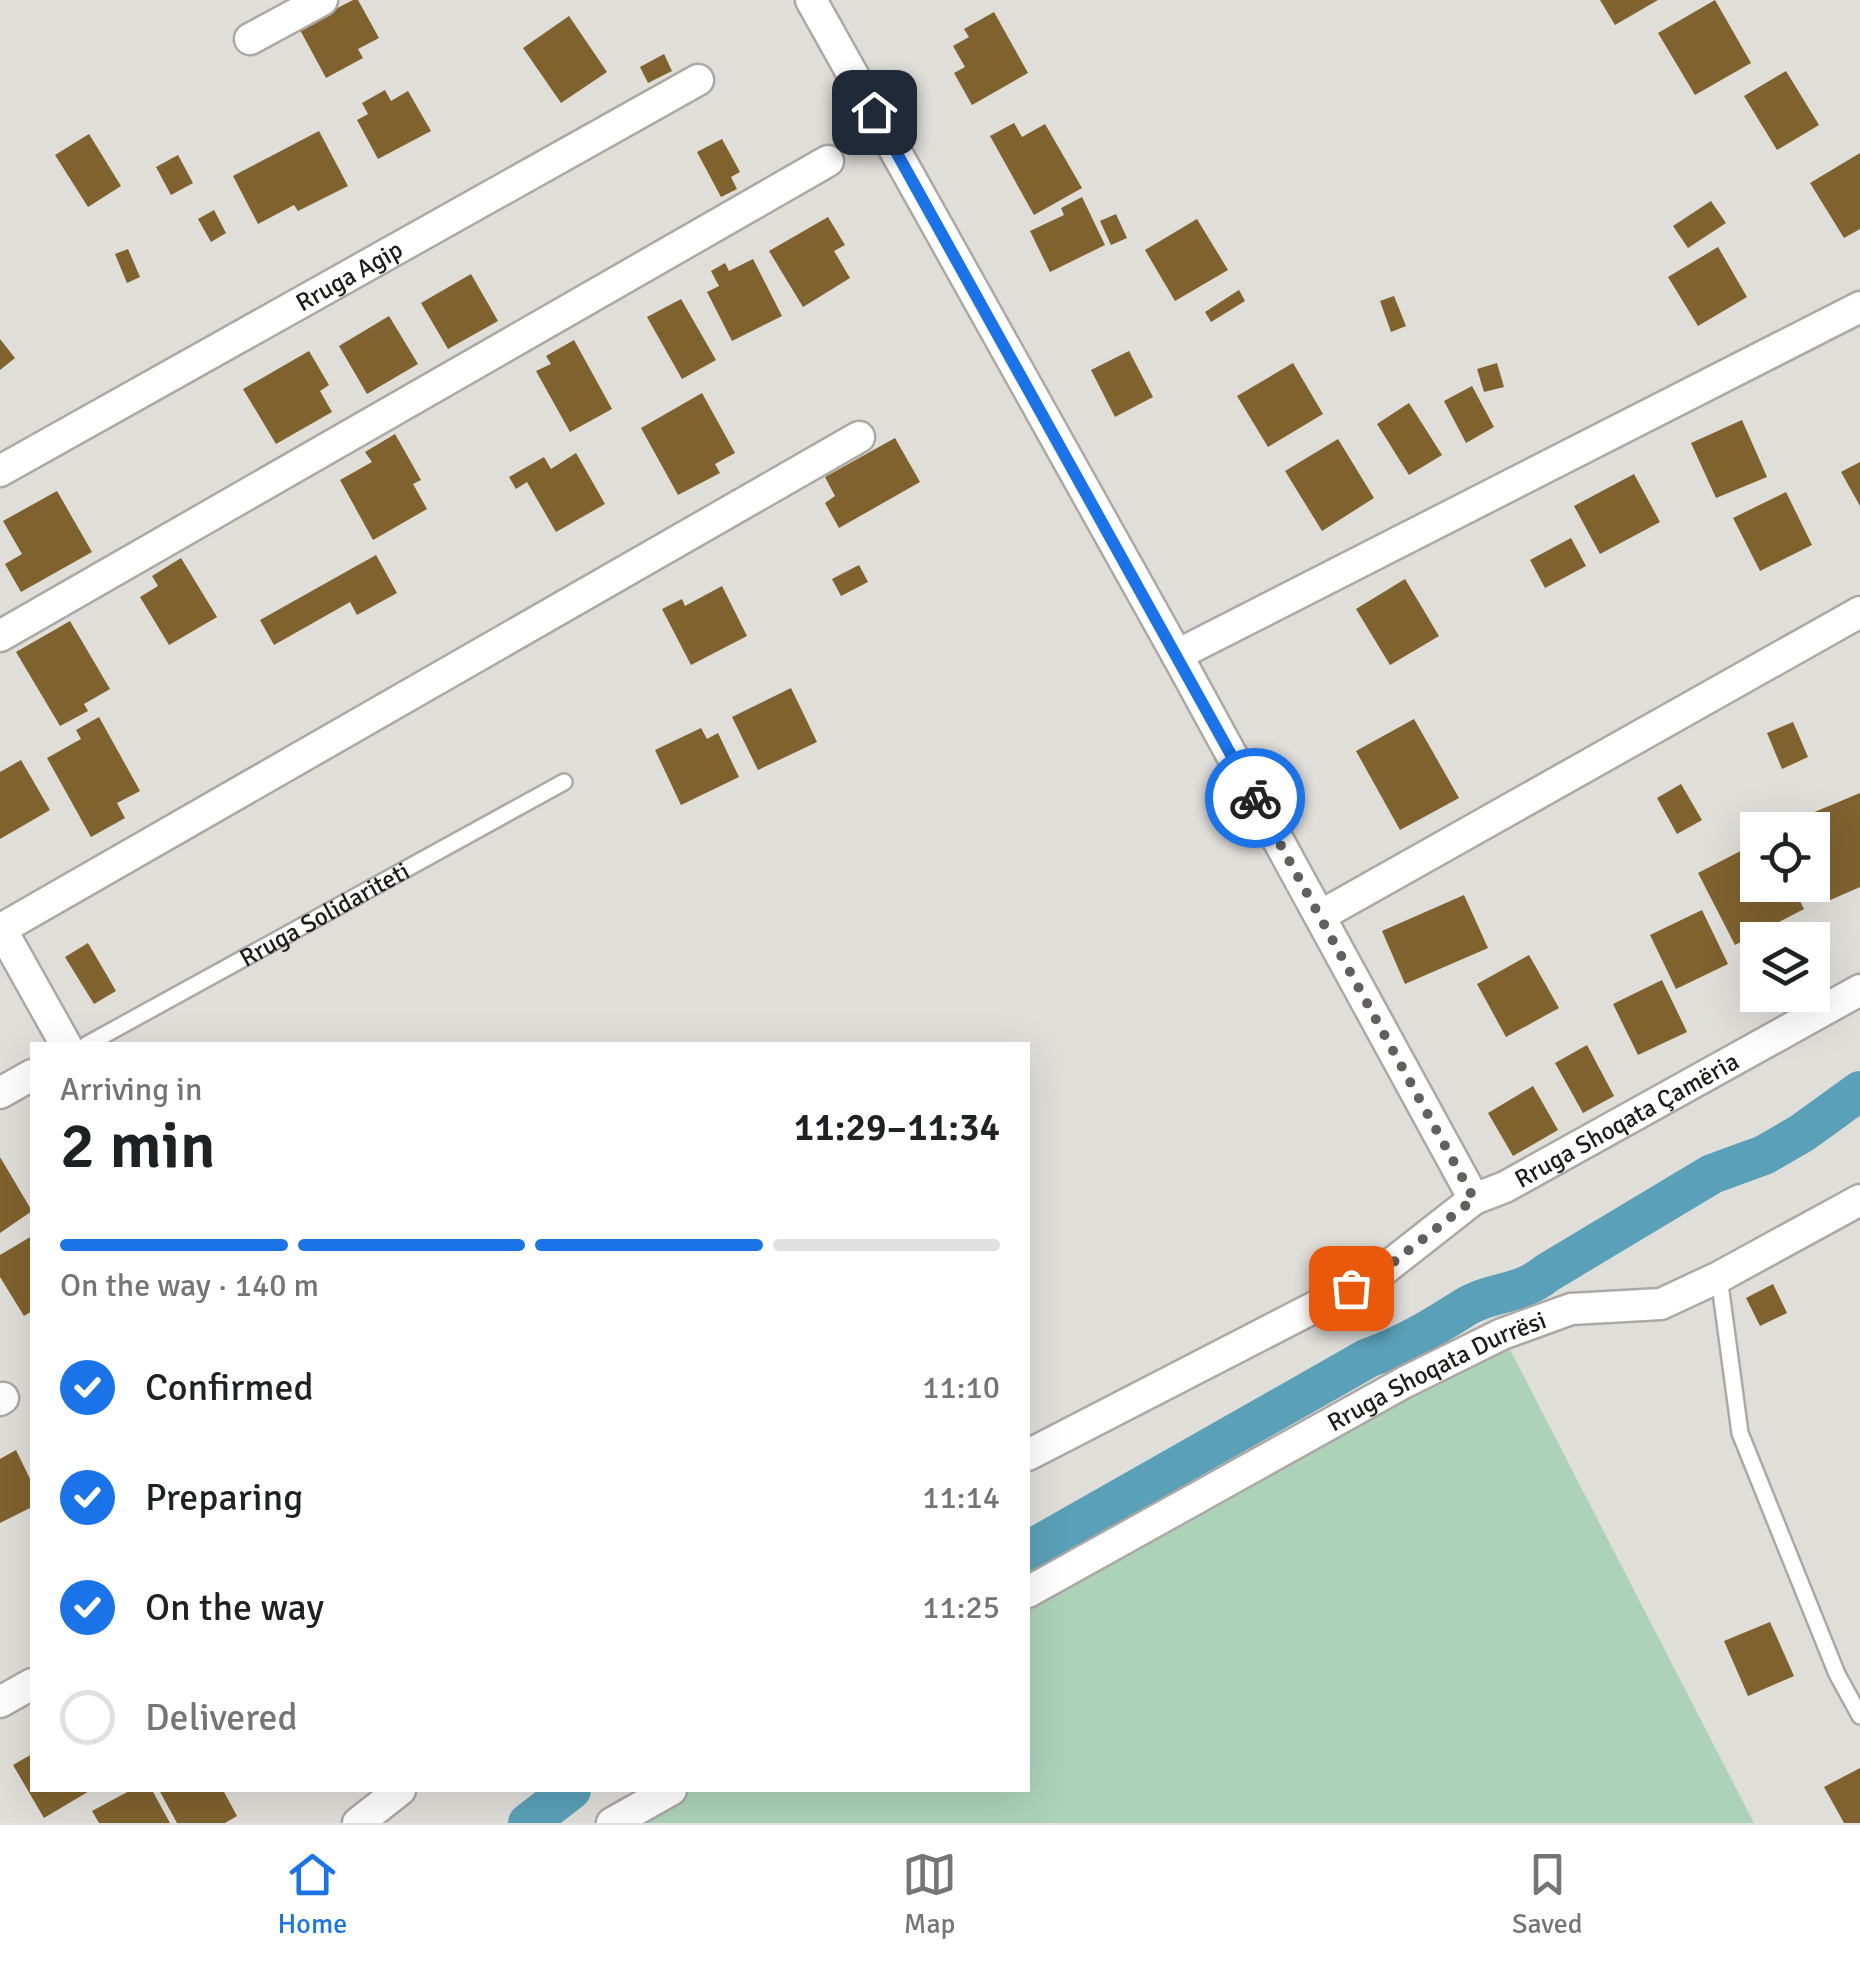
<!DOCTYPE html>
<html lang="en">
<head>
<meta charset="utf-8">
<style>
	body { margin:0; font-family:Signika,sans-serif; background:#f6f6f6; color:#202124; height:100vh; display:flex; flex-direction:column; font-size:38px; white-space:nowrap }
	* { box-sizing:border-box; margin:0 }
	p { font-size:32px; color:#757577 }
	.icon { flex:none; width:55px; height:55px; fill:none; stroke:currentColor; stroke-width:2; stroke-linecap:round; stroke-linejoin:round }
	.map { position:relative; flex:1; overflow:hidden }
	.panel { position:absolute; left:30px; top:1042px; width:1000px; height:750px; display:flex; flex-direction:column; background:#fff; border-radius:0px; box-shadow:0 10px 40px #0002 }
	.panel>* { flex:none }
	.tools { position:absolute; left:1740px; top:812px; display:grid; gap:20px }
	.tools a { display:grid; place-items:center; width:90px; height:90px; border-radius:0px; background:#fff; box-shadow:0 10px 40px #0002; font-size:50px }
	.pin { position:absolute; display:grid; place-items:center; width:85px; height:85px; color:#fff; margin:-42px; border-radius:20px; box-shadow:0 5px 15px #0006 }
	.courier { position:absolute; display:grid; place-items:center; width:100px; height:100px; margin:-50px; border:8px solid #1a73e8; border-radius:50%; background:#fff; color:#222; box-shadow:0 2px 12px #0007 }
	.summary em { font-style:normal; font-weight:600 }
	.summary div { display:flex; flex-direction:column-reverse }
	.summary { display:flex; align-items:center; justify-content:space-between; height:170px; padding:0 30px }
	h1 { font-size:65px; font-weight:600; line-height:75px }
	.bar { display:grid; grid-template-columns:repeat(4,1fr); gap:15px 10px; align-content:center; height:120px; padding:0 30px }
	.bar i { height:12px; border-radius:8px; background:#e0e0e0 }
	.bar .current { background:#1a73e8 }
	.bar p { grid-column:span 4 }
	ol { padding:0 30px; list-style:none }
	li { display:flex; align-items:center; gap:30px; height:110px }
	li p { margin-inline-start:auto }
	li .icon { padding:10px; border-radius:50%; background:#1a73e8; color:#fff; stroke-width:4 }
	li:last-child { color:#757577 }
	li i { width:55px; height:55px; border:5px solid #e0e0e0; border-radius:50% }
	.tab-bar { display:flex; justify-content:space-around; align-items:center; height:140px; border-top:2px solid #e0e0e0; background:#fff; font-size:28px; color:#757577 }
	.tab-bar a { display:grid; justify-items:center; gap:5px }
	.tab-bar .current { color:#1a73e8 }
	.map>svg:first-child { display:block }
</style>
</head>
<body>
<div class="map">
<svg width="1860" height="1823" viewBox="0 0 1860 1823">
	<rect width="100%" height="100%" fill="#e0ded9"/>
	<!-- green -->
	<polygon fill="#add2ba" points="1502,1334 1754,1823 636,1823 694,1790 1028,1790 1028,1602"/>
	<g fill="none" stroke-linecap="round" stroke-linejoin="round">
		<!-- canal -->
		<g stroke="#5aa0b8" stroke-width="40">
			<path d="M1028,1551L1368,1358C1405,1345 1434,1327 1467,1306C1495,1290 1519,1296 1547,1273L1712,1174L1764,1155L1802,1133L1860,1091"/>
			<polyline points="528,1823 571,1790"/>
		</g>
	</g>
	<!-- building -->
	<g fill="#7f622e">
		<polygon points="353,0 358,0 379,38 358,49 363,58 326,78 299,28"/>
		<polygon points="1600,0 1658,0 1615,25"/>
		<polygon points="1715,0 1751,63 1695,95 1658,33"/>
		<polygon points="994,12 1028,73 972,105 954,73 965,67 953,46 969,37 964,29"/>
		<polygon points="569,16 607,72 561,103 523,48"/>
		<polygon points="664,54 672,71 648,83 640,67"/>
		<polygon points="1786,71 1819,125 1777,150 1744,96"/>
		<polygon points="385,90 391,101 408,91 431,131 378,159 357,120 368,114 362,103"/>
		<polygon points="1014,123 1022,137 1045,124 1082,188 1034,215 990,136"/>
		<polygon points="319,131 348,186 298,211 294,205 258,224 233,176"/>
		<polygon points="89,134 121,186 88,207 55,155"/>
		<polygon points="722,139 740,172 731,177 737,189 721,197 697,152"/>
		<polygon points="1860,153 1860,229 1844,238 1810,183"/>
		<polygon points="178,155 193,183 171,195 156,167"/>
		<polygon points="1082,197 1105,245 1050,272 1030,231 1064,215 1061,208"/>
		<polygon points="1711,201 1726,223 1688,248 1673,226"/>
		<polygon points="214,210 226,233 211,242 198,219"/>
		<polygon points="1116,214 1127,238 1111,245 1100,221"/>
		<polygon points="828,217 845,245 834,251 850,278 803,307 769,251"/>
		<polygon points="1197,219 1228,270 1175,301 1145,250"/>
		<polygon points="1718,247 1747,297 1698,326 1668,277"/>
		<polygon points="128,249 140,277 127,283 115,254"/>
		<polygon points="753,259 782,316 732,341 707,292 719,286 711,271 725,263 729,271"/>
		<polygon points="471,274 498,321 448,349 421,303"/>
		<polygon points="1239,290 1245,301 1211,322 1205,312"/>
		<polygon points="1394,296 1406,326 1391,332 1380,301"/>
		<polygon points="681,299 716,360 682,379 647,317"/>
		<polygon points="389,316 418,364 367,394 339,346"/>
		<polygon points="0,339 15,358 0,370"/>
		<polygon points="574,340 612,409 570,432 536,371 551,364 546,356"/>
		<polygon points="309,351 329,385 320,391 332,412 276,444 243,389"/>
		<polygon points="1129,351 1153,397 1115,417 1091,370"/>
		<polygon points="1293,363 1323,414 1268,447 1237,396"/>
		<polygon points="1497,363 1504,387 1484,392 1477,369"/>
		<polygon points="1472,386 1494,427 1466,443 1444,401"/>
		<polygon points="702,393 735,453 715,464 720,473 678,495 641,428"/>
		<polygon points="1409,403 1442,455 1409,475 1377,424"/>
		<polygon points="1742,420 1767,477 1716,498 1691,443"/>
		<polygon points="395,434 421,480 413,484 427,509 373,540 340,480 372,462 365,452"/>
		<polygon points="895,438 920,482 839,528 825,503 835,496 825,477"/>
		<polygon points="1338,439 1374,498 1322,531 1285,471"/>
		<polygon points="576,453 605,504 556,532 527,482 516,489 509,477 544,457 551,469"/>
		<polygon points="1860,462 1860,506 1841,472"/>
		<polygon points="1634,474 1660,522 1600,554 1574,506"/>
		<polygon points="57,491 92,552 21,592 5,564 22,554 3,521"/>
		<polygon points="1786,492 1812,545 1760,571 1733,518"/>
		<polygon points="1571,538 1586,566 1545,588 1530,560"/>
		<polygon points="376,555 397,593 357,615 350,602 274,645 260,620"/>
		<polygon points="181,558 217,617 169,645 140,597 158,586 152,576"/>
		<polygon points="859,565 868,582 841,596 832,579"/>
		<polygon points="1405,579 1439,636 1390,665 1356,609"/>
		<polygon points="722,586 747,636 691,665 662,609 682,599 685,606"/>
		<polygon points="70,621 110,689 84,704 88,711 60,726 16,652"/>
		<polygon points="791,688 817,742 758,770 732,717"/>
		<polygon points="99,717 140,791 117,803 125,818 91,837 47,758 81,739 76,730"/>
		<polygon points="1414,719 1459,798 1400,830 1356,751"/>
		<polygon points="1793,722 1808,757 1782,769 1767,733"/>
		<polygon points="701,728 707,739 718,733 739,777 681,805 655,750"/>
		<polygon points="21,760 50,810 0,839 0,772"/>
		<polygon points="1681,784 1702,820 1677,834 1657,798"/>
		<polygon points="1860,793 1860,887 1828,901 1812,866 1812,830 1797,830 1793,821"/>
		<polygon points="1758,842 1758,885 1792,885 1804,909 1735,945 1698,873"/>
		<polygon points="1464,895 1488,948 1405,984 1382,931"/>
		<polygon points="1702,910 1728,964 1676,989 1650,935"/>
		<polygon points="88,943 116,991 94,1004 65,957"/>
		<polygon points="1529,955 1559,1008 1506,1037 1477,984"/>
		<polygon points="1662,980 1687,1032 1638,1055 1613,1004"/>
		<polygon points="1587,1045 1614,1096 1583,1113 1555,1063"/>
		<polygon points="1533,1086 1558,1130 1513,1156 1488,1113"/>
		<polygon points="0,1157 32,1211 0,1233"/>
		<polygon points="32,1236 32,1311 24,1316 0,1277 0,1255"/>
		<polygon points="1773,1284 1787,1313 1760,1326 1746,1298"/>
		<polygon points="16,1450 32,1483 32,1507 0,1523 0,1459"/>
		<polygon points="1770,1622 1794,1676 1748,1696 1724,1641"/>
		<polygon points="32,1754 32,1790 91,1790 44,1818 13,1765"/>
		<polygon points="1860,1768 1860,1823 1844,1823 1824,1787"/>
		<polygon points="131,1790 152,1790 170,1823 99,1823 92,1811"/>
		<polygon points="159,1790 223,1790 237,1816 225,1823 177,1823"/>
	</g>
	<g fill="none" stroke-linecap="round" stroke-linejoin="round">
		<!-- service casing -->
		<g stroke="#aca9a5" stroke-width="20">
			<g id="service">
				<path id="s1" d="M86,1045L564,782"/>
				<polyline points="1719,1277 1740,1433 1837,1674 1860,1716"/>
			</g>
		</g>
		<!-- minor casing -->
		<g stroke="#aca9a5" stroke-width="35">
			<g id="minor">
				<polyline points="811,0 1177,655 1474,1199"/>
				<polyline points="250,39 322,0"/>
				<path id="s2" d="M0,471L698,80"/>
				<polyline points="0,636 828,161"/>
				<polyline points="1177,655 1860,307"/>
				<polyline points="1320,916 1860,612"/>
				<polyline points="0,927 66,1045"/>
				<polyline points="1,929 859,437"/>
				<polyline points="0,1093 32,1075"/>
				<polyline points="0,1400 3,1398"/>
				<path id="s3" d="M1028,1455L1377,1275L1474,1199L1505,1187L1860,990"/>
				<path id="s4" d="M1028,1592L1405,1382L1502,1334L1571,1309L1661,1304L1719,1277L1860,1200"/>
				<polyline points="0,1702 32,1684"/>
				<polyline points="358,1823 400,1790"/>
				<polyline points="612,1823 671,1790"/>
			</g>
		</g>
		<!-- service -->
		<use href="#service" stroke="#fff" stroke-width="15"/>
		<!-- minor -->
		<use href="#minor" stroke="#fff" stroke-width="30"/>
	</g>
	<g fill="none" stroke-linecap="round" stroke-linejoin="round">
		<!-- done -->
		<polyline stroke="#61605d" stroke-width="10" stroke-dasharray="0 18" points="1255,798 1474,1199 1377,1275 1351,1288"/>
		<!-- route -->
		<polyline stroke="#1a73e8" stroke-width="12" points="874,112 1255,798"/>
	</g>
	<g text-anchor="middle" stroke-width="10" stroke-linejoin="round" paint-order="stroke">
		<!-- street labels -->
		<g font-size="25" fill="#1d1c1a" stroke="#e0ded9">
			<text dy="9" stroke="none"><textPath href="#s2" startOffset="400">Rruga Agip</textPath></text>
			<text dy="9" stroke="none"><textPath href="#s1" startOffset="272">Rruga Solidariteti</textPath></text>
			<text dy="9" stroke="none"><textPath href="#s3" startOffset="688">Rruga Shoqata Çamëria</textPath></text>
			<text dy="9" stroke="none"><textPath href="#s4" startOffset="465">Rruga Shoqata Durrësi</textPath></text>
		</g>
	</g>
</svg>
<div class="tools">
<a><svg class="icon" aria-label="locate" viewBox="0 0 24 24"><circle cx="12" cy="12" r="6"/><path d="M12 2v4M12 18v4M2 12h4M18 12h4"/></svg></a>
<a><svg class="icon" aria-label="layers" viewBox="0 0 24 24"><path d="M12 4l9 5-9 5-9-5zM3 14l9 5 9-5"/></svg></a>
</div>
<div class="pin" style="left:1351px;top:1288px;background:#ea580c"><svg class="icon" aria-label="bag" viewBox="0 0 24 24"><path d="M5 8h14l-1 12H6zM9 8a3 3 0 0 1 6 0"/></svg></div>
<div class="pin" style="left:874px;top:112px;background:#1f2937"><svg class="icon" aria-label="home" viewBox="0 0 24 24"><path d="M3 11l9-7 9 7M6 9v11h12V9"/></svg></div>
<div class="courier" style="left:1255px;top:798px"><svg class="icon" aria-label="bike" viewBox="0 0 24 24"><circle cx="6" cy="16" r="4"/><circle cx="18" cy="16" r="4"/><path d="M6 16l4-8h5l3 8M10 8l3 8H6M13 5h3"/></svg></div>
<section class="panel">
<div class="summary"><div><h1>2 min</h1><p>Arriving in</p></div><em>11:29–11:34</em></div>
<div class="bar"><i class="current"></i><i class="current"></i><i class="current"></i><i></i><p>On the way · 140 m</p></div>
<ol>
<li><svg class="icon" aria-label="check" viewBox="0 0 24 24"><path d="M5 12l5 5 9-10"/></svg>Confirmed<p>11:10</p></li>
<li><svg class="icon" aria-label="check" viewBox="0 0 24 24"><path d="M5 12l5 5 9-10"/></svg>Preparing<p>11:14</p></li>
<li><svg class="icon" aria-label="check" viewBox="0 0 24 24"><path d="M5 12l5 5 9-10"/></svg>On the way<p>11:25</p></li>
<li><i></i>Delivered</li>
</ol>
</section>
</div>
<nav class="tab-bar">
<a class="current"><svg class="icon" aria-label="home" viewBox="0 0 24 24"><path d="M3 11l9-7 9 7M6 9v11h12V9"/></svg>Home</a>
<a><svg class="icon" aria-label="map" viewBox="0 0 24 24"><path d="M3 6l6-2 6 2 6-2v14l-6 2-6-2-6 2zM9 4v14M15 6v14"/></svg>Map</a>
<a><svg class="icon" aria-label="saved" viewBox="0 0 24 24"><path d="M7 4h10v16l-5-4-5 4z"/></svg>Saved</a>
</nav>
</body>
</html>
